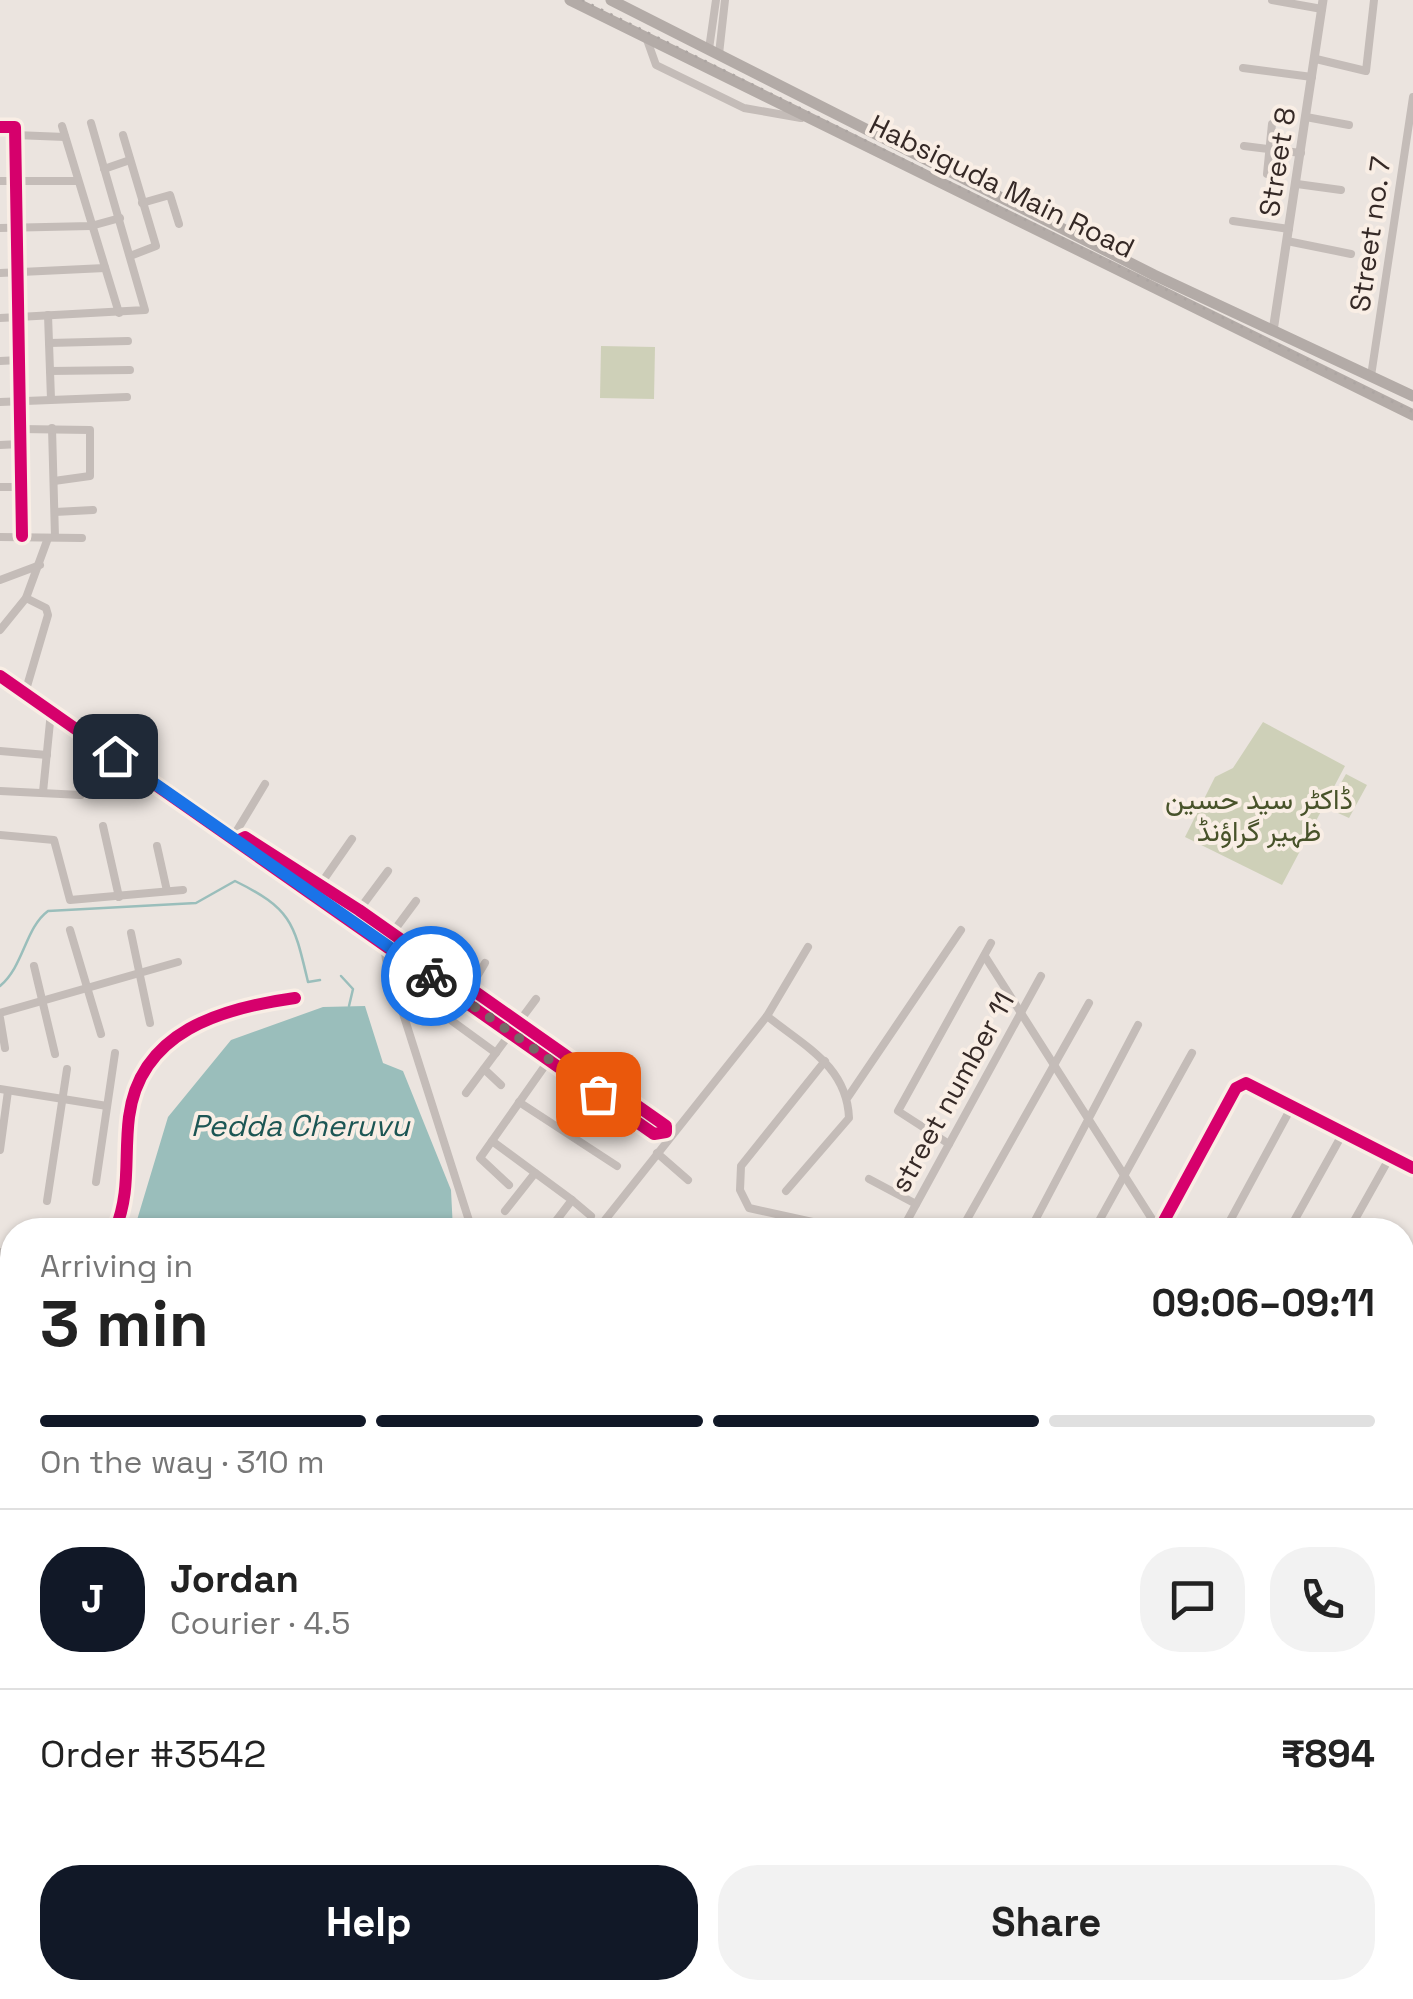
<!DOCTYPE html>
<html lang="en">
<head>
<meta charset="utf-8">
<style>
	body { margin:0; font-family:"Space Grotesk",Vazirmatn,sans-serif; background:#f2f2f2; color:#222; height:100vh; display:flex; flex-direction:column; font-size:38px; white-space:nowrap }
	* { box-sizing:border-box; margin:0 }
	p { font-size:32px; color:#767676 }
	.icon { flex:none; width:55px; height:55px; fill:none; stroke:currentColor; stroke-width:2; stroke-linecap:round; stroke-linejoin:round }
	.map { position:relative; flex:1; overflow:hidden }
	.panel { position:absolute; left:0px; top:1218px; width:1415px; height:782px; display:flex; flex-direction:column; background:#fff; border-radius:40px 40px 0 0; box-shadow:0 2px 8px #0004 }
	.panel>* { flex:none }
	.pin { position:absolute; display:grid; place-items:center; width:85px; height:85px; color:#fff; margin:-42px; border-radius:20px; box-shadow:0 5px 15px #0006 }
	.courier { position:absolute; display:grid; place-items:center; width:100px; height:100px; margin:-50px; border:8px solid #1a73e8; border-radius:50%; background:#fff; color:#222; box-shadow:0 2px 12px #0007 }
	.summary em { font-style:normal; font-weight:700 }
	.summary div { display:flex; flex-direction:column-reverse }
	.summary { display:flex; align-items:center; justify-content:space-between; height:170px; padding:0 40px }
	h1 { font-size:65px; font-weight:700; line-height:75px }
	.bar { display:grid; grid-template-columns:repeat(4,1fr); gap:15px 10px; align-content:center; height:120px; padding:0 40px }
	.bar i { height:12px; border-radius:8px; background:#e0e0e0 }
	.bar .current { background:#111827 }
	.bar p { grid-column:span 4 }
	.line { display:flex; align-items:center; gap:25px; padding:0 40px; border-top:2px solid #e0e0e0 }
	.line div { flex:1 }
	.round { display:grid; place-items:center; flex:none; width:105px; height:105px; border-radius:40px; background:#f2f2f2 }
	.cta { display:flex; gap:20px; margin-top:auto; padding:20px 40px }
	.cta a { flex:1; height:115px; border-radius:40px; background:#111827; color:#fff; font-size:40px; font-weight:700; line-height:115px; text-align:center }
	.cta a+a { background:#f2f2f2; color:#222 }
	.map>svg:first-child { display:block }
</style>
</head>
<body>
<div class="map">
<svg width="1413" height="1999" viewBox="0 0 1413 1999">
	<rect width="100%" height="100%" fill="#ebe4df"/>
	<!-- green -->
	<g fill="#ced0b8">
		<polygon points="601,346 655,347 654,399 600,398"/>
		<polygon points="1263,722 1345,766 1282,885 1185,837 1215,777 1233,768"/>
		<polygon points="1346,774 1367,785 1349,818 1327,808"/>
	</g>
	<!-- water -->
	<g fill="#9abebb">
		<polygon points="365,1006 383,1063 403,1071 451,1190 453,1230 134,1230 168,1117 231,1040 323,1007"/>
		<polygon points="249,1988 353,1988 342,1999 254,1999"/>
	</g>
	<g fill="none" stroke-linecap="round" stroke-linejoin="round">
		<!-- stream -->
		<g stroke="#9abebb" stroke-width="2.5">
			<polyline points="341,976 353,989 349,1006"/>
			<path d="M0,986C24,966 25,928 48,911L196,903L235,881C292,909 294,923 308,982L320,980"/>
			<polyline points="1106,1988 1112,1999"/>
		</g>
		<!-- minor -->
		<g stroke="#c4bcb8" stroke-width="8">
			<polyline points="1272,0 1322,9"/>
			<polyline points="646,37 656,65 744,108 801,118"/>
			<polyline points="709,49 716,0"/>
			<polyline points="719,54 725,0"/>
			<polyline points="1316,59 1366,71 1374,0"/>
			<polyline points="1243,68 1312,77"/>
			<polyline points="1306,117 1349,125"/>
			<polyline points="62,126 119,313"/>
			<polyline points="0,127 15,127 22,536"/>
			<polyline points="15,135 65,137"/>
			<polyline points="123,135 156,246 130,256"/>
			<polyline points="1244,146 1301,153"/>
			<polyline points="104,169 130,160"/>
			<polyline points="1267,174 1272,124"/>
			<polyline points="0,181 77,181"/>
			<polyline points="1297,184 1341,190"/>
			<polyline points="142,203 170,195 179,224"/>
			<polyline points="1233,221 1289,229"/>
			<polyline points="0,228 91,226 120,218"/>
			<polyline points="1287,241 1351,254"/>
			<polyline points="0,273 105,268"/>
			<polyline points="48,315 51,399"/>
			<polyline points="0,318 145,310 91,123"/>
			<polyline points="49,343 128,341"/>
			<polyline points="0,361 19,360"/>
			<polyline points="50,371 130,370"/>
			<polyline points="1371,376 1413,97"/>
			<polyline points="0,402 127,397"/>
			<polyline points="52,428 55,537"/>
			<polyline points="20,429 90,430 90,476 54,481"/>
			<polyline points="0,445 20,444"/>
			<polyline points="0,487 21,487"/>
			<polyline points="55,512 93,510"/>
			<polyline points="0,537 82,538"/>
			<polyline points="0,580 40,565"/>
			<polyline points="0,630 26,598 48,538"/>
			<polyline points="0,676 654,1134 666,1132 666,1126 359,910 245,837 237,841"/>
			<polyline points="25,693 48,615 46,608 26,598"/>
			<polyline points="0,751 47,755"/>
			<polyline points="0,791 81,795"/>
			<polyline points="43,792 51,712"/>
			<polyline points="103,826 119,897"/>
			<polyline points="0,835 54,840 70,900 183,890"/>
			<polyline points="233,837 265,784"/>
			<polyline points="157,846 167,891"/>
			<polyline points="320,885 352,839"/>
			<polyline points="416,901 384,944 386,960 472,1230"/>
			<polyline points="359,910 388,871"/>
			<polyline points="70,930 101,1034"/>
			<polyline points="131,933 150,1023"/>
			<polyline points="986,958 1159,1230"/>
			<polyline points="34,966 55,1054"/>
			<polyline points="469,990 485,963"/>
			<polyline points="0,1013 178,962"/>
			<path d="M767,1016C804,1046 847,1066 849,1118L786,1191"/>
			<polyline points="0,1018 5,1048"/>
			<polyline points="448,1018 496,1053"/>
			<polyline points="825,1061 741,1166 740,1190 749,1208 849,1230"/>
			<polyline points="484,1069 501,1085"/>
			<polyline points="0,1089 107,1106"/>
			<polyline points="466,1093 536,999"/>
			<polyline points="848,1097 961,930"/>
			<polyline points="519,1102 617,1166"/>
			<polyline points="492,1141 572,1200 549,1230"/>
			<polyline points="949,1144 898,1111 991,943"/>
			<polyline points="0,1150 8,1091"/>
			<polyline points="657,1153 688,1180"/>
			<polyline points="869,1179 916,1204"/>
			<polyline points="96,1182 115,1053"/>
			<polyline points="509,1185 480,1158 549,1060"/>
			<polyline points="572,1200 591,1216"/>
			<polyline points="47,1201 67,1069"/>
			<polyline points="505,1211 535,1173"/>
			<polyline points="33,1230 34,1228"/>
			<path d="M115,1230C131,1192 124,1157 129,1117C140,1031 222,1008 295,998"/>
			<polyline points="597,1230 767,1016 808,947"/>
			<polyline points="902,1230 1041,976"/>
			<polyline points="961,1230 1089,1003"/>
			<polyline points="1030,1230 1138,1025"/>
			<polyline points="1094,1230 1192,1053"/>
			<polyline points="1159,1230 1236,1088 1246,1083 1413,1168"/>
			<polyline points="1225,1230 1291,1108"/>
			<polyline points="1289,1230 1343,1133"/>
			<polyline points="1349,1230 1390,1157"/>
			<polyline points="0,1252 12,1257"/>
			<polyline points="1,1327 12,1291"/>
			<polyline points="1402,1393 1413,1374"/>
			<polyline points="0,1474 4,1613"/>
			<polyline points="1406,1517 1413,1505"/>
			<polyline points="1402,1660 1413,1641"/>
			<polyline points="0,1757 6,1733"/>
			<polyline points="0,1805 12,1808"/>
			<polyline points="1402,1970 1413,1950"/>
			<polyline points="242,1988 246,1999"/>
			<polyline points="424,1988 425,1999"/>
			<polyline points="458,1988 461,1999"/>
			<polyline points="563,1988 564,1999"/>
			<polyline points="586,1988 588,1999"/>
			<polyline points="658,1988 659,1999"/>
			<polyline points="692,1988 693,1996"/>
			<polyline points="348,1999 356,1988"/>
			<polyline points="384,1999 386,1988"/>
			<polyline points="527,1999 529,1988"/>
			<polyline points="615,1999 631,1997"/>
			<polyline points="914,1999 915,1988"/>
			<polyline points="1387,1999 1393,1988"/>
		</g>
		<!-- tertiary -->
		<polyline stroke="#c4bcb8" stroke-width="9" points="1273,331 1323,0"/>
		<!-- secondary -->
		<g stroke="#b5aca8" stroke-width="10">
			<polyline points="1402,1820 1413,1799"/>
			<polyline points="1402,1844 1413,1825"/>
			<polyline points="1306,1999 1312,1988"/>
			<polyline points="1322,1999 1328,1988"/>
		</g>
		<!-- primary -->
		<g stroke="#b3aba7" stroke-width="11">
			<polyline points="570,0 1413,415"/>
			<polyline points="611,0 1154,275 1413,396"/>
		</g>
		<!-- rail -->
		<polyline stroke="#aca5a2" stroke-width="2.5" stroke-dasharray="2.5 8" stroke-linecap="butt" points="582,0 1413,412"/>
		<!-- cycleway casing -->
		<g stroke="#f9eee5" stroke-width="19">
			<g id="cycleway">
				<polyline points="0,127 15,127 22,536"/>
				<polyline points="0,676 654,1134 666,1132 666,1126 359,910 245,837 237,841"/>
				<path d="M115,1230C131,1192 124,1157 129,1117C140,1031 222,1008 295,998"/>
				<polyline points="1159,1230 1236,1088 1246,1083 1413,1168"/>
			</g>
		</g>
		<!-- cycleway -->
		<use href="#cycleway" stroke="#d6006c" stroke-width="12"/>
	</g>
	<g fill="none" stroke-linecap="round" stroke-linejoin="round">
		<!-- done -->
		<polyline stroke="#756a67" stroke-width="10" stroke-dasharray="0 18" points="431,976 598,1094"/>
		<!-- route -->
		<polyline stroke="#1a73e8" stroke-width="12" points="115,756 431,976"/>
	</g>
	<g text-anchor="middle" stroke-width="8" stroke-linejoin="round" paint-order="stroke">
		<!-- street labels -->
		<g font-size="28" fill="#352926" stroke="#f9eee5">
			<text transform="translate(1277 162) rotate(-81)" y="10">Street 8</text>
			<text transform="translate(1002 186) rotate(26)" y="10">Habsiguda Main Road</text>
			<text transform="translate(1370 234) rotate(-82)" y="10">Street no. 7</text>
			<text transform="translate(952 1092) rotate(-61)" y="10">street number 11</text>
		</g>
		<!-- park labels -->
		<g font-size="28" fill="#48532a" stroke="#f9eee5">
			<text x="1259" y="809">ڈاکٹر سید حسین<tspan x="1259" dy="32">ظہیر گراؤنڈ</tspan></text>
		</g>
		<!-- water labels -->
		<g font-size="30" font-style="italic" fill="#1c5654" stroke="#f9eee5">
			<text x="300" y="1136">Pedda Cheruvu</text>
		</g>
	</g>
</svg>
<div class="pin" style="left:598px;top:1094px;background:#ea580c"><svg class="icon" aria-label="bag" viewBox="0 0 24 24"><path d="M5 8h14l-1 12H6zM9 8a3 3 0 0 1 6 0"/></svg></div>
<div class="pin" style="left:115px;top:756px;background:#1f2937"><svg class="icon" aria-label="home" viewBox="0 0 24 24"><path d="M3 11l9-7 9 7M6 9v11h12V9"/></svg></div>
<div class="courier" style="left:431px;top:976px"><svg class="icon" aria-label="bike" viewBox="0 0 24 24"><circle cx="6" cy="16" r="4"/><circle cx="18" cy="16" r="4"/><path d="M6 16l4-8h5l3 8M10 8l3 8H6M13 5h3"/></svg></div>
<section class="panel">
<div class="summary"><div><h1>3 min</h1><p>Arriving in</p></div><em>09:06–09:11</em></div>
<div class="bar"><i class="current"></i><i class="current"></i><i class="current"></i><i></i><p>On the way · 310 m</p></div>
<div class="line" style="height:180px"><b class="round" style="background:#111827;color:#fff">J</b><div><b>Jordan</b><p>Courier · 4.5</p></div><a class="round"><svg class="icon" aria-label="chat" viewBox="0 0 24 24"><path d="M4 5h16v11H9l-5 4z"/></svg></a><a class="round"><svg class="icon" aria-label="phone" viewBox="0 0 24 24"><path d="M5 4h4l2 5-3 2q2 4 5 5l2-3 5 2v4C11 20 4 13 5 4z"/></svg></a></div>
<div class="line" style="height:130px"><div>Order #3542</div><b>₹894</b></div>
<div class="cta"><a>Help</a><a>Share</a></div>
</section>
</div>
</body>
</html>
